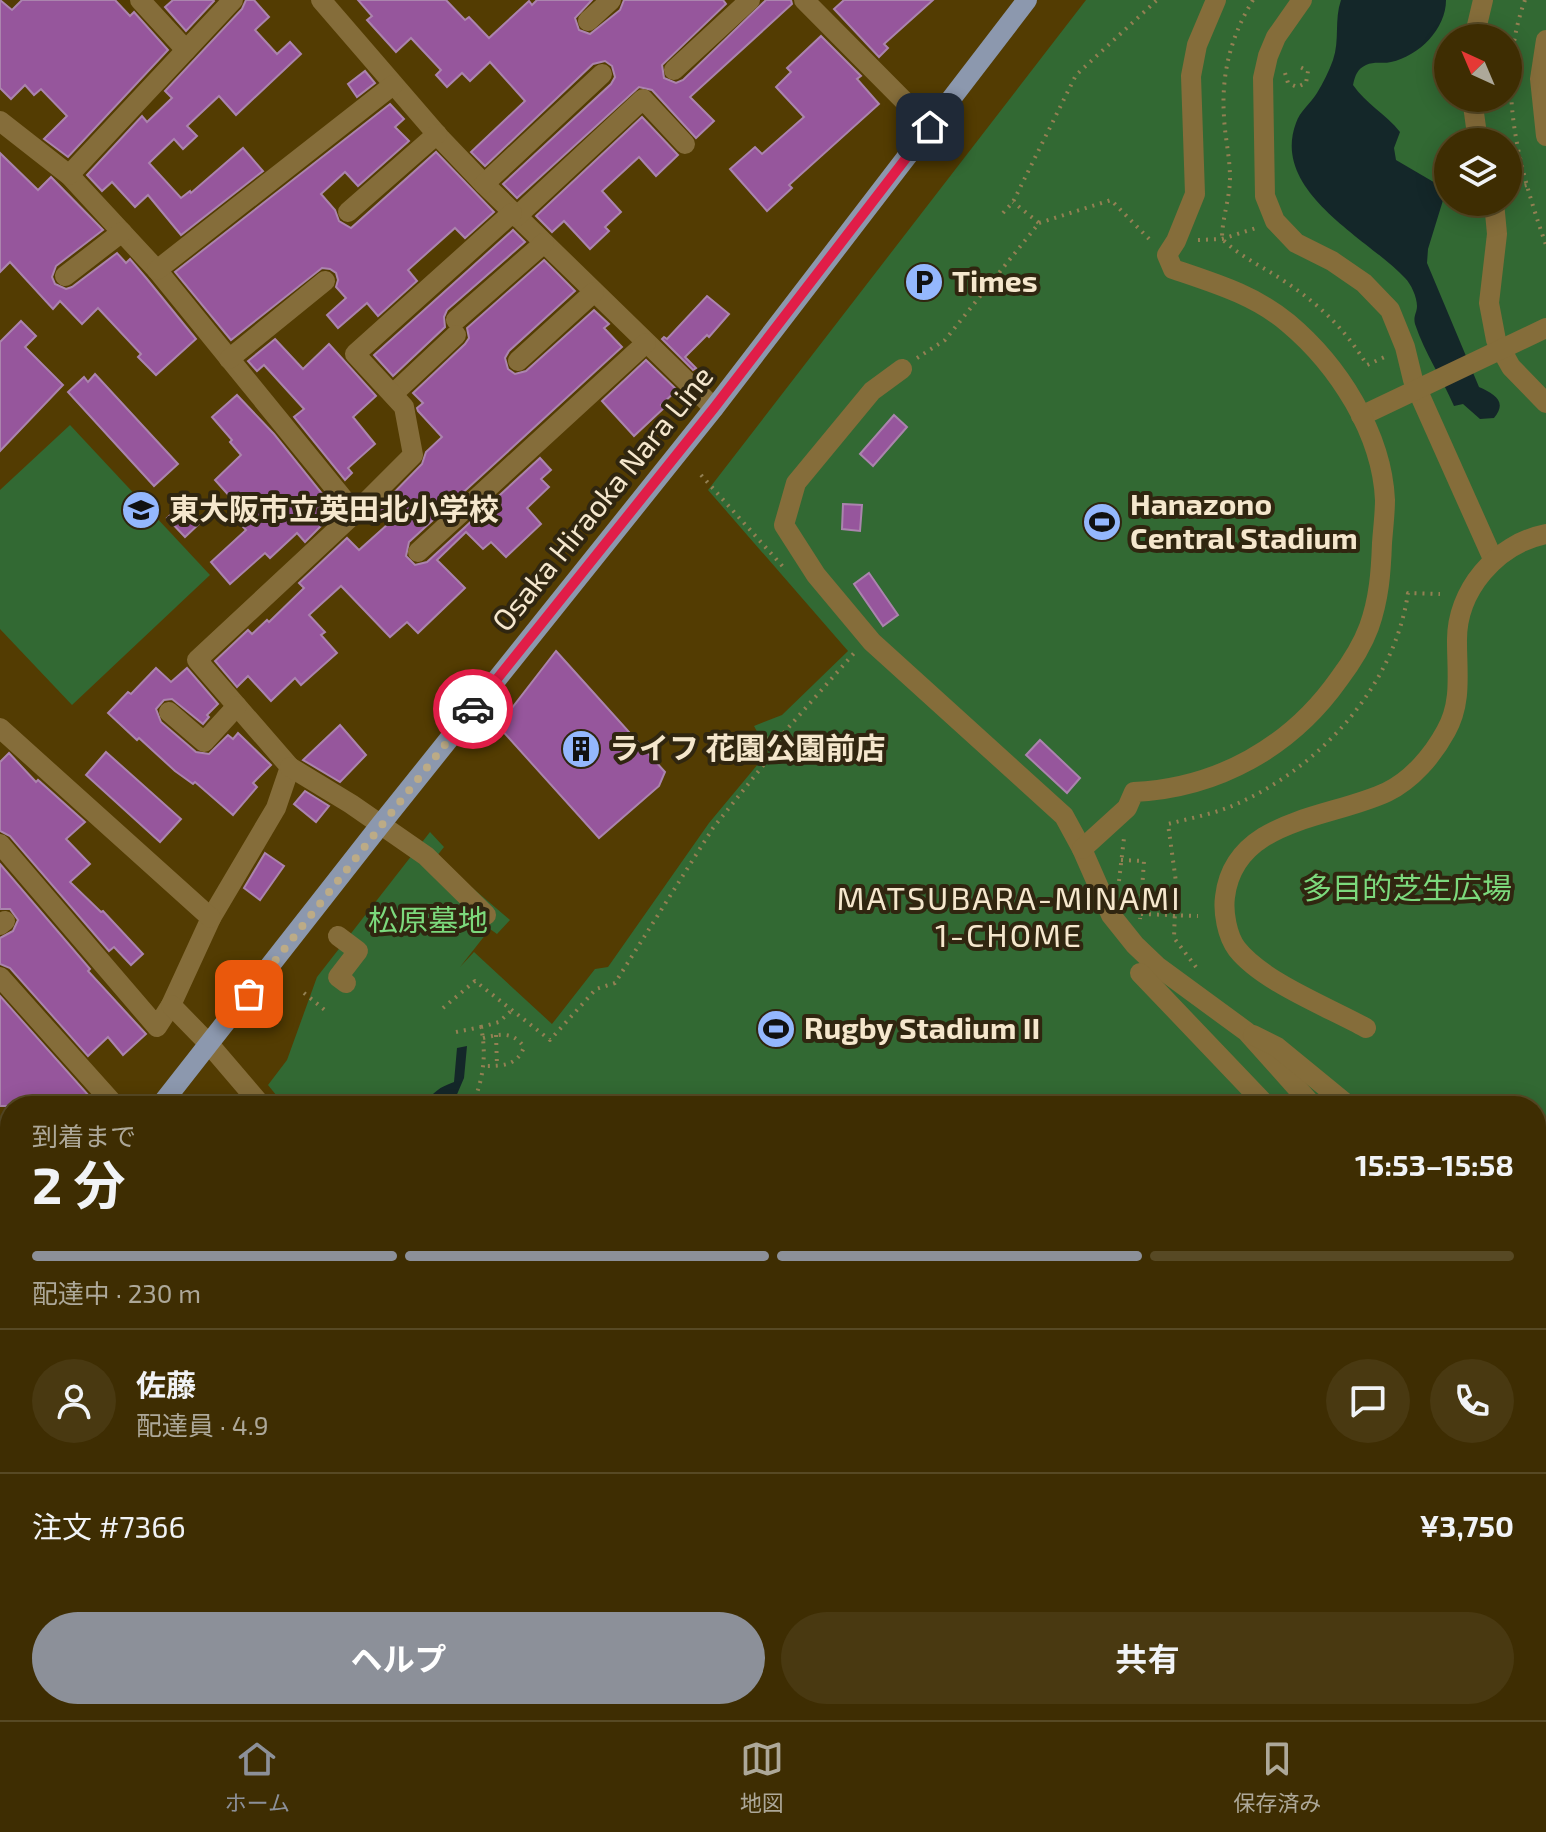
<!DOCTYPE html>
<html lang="ja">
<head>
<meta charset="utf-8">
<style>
	body { margin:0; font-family:"Exo 2","Noto Sans JP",sans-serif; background:#493911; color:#f1f3f6; height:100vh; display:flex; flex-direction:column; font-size:30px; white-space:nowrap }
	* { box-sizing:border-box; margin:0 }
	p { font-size:26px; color:#ada899 }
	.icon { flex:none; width:44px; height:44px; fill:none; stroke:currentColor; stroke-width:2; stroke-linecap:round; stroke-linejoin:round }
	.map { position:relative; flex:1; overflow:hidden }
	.drawer { position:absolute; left:0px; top:1096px; width:1546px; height:624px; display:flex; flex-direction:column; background:#3e2d02; border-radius:32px 32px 0 0; box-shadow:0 4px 20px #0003,0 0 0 2px #574924 }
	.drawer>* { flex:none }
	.needle { width:52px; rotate:316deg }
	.tools { position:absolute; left:1434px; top:24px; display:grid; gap:16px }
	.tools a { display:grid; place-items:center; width:88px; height:88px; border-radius:50%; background:#3e2d02; box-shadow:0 4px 20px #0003,0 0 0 2px #574924; font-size:40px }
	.pin { position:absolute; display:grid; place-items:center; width:68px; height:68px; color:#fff; margin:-34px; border-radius:16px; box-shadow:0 4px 12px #0006 }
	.courier { position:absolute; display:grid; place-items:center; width:80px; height:80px; margin:-40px; border:6px solid #e11d48; border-radius:50%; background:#fff; color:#222; box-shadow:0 2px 10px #0007 }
	.overview em { font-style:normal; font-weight:700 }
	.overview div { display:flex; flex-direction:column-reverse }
	.overview { display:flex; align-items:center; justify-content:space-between; height:136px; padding:0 32px }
	h1 { font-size:52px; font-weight:700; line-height:60px }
	.bar { display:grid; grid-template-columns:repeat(4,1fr); gap:12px 8px; align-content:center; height:96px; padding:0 32px }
	.bar i { height:10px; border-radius:6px; background:#574924 }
	.bar .active { background:#8c9099 }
	.bar p { grid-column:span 4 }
	.line { display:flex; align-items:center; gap:20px; padding:0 32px; border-top:2px solid #574924 }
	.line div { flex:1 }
	.round { display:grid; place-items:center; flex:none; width:84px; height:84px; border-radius:42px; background:#493911 }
	.button { display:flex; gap:16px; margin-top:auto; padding:16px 32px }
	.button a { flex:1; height:92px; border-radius:48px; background:#8c9099; color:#fff; font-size:32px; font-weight:700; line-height:92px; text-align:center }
	.button a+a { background:#493911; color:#f1f3f6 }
	.tab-bar { display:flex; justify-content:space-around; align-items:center; height:112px; border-top:2px solid #574924; background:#3e2d02; font-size:22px; color:#ada899 }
	.tab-bar a { display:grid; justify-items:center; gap:4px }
	.tab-bar .active { color:#8c9099 }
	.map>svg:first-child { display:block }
</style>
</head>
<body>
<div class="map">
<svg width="1546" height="1720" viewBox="0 0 1546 1720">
	<rect width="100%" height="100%" fill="#533c02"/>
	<!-- green -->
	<g fill="#326933" fill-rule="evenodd">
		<path d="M1086,0H1546V1720H763L752,1710H1536V1106H285L268,1085L287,1060L317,977L430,832L444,847L436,857L510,920L497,934L490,929L460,967L474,952L552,1024L595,969L608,967L709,823L768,752L754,726L782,715L848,651L708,490ZM1448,38H1508V98H1448ZM1448,142H1508V202H1448Z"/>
		<polygon points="70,425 210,575 72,705 0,629 0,490"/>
		<polygon points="650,1710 710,1710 717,1720 657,1720"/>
	</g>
	<!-- water -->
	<g fill="#142729">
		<path d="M1341,0H1446C1446,29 1419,56 1391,62C1383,64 1374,61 1366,65C1357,69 1355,76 1353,85C1366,104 1386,114 1400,132L1394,148L1396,160L1437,184L1444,197L1428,249L1427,263L1479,387C1494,394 1508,401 1494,418L1480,419L1463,404L1454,406C1442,378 1425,354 1415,324C1413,316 1417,313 1417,306C1417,297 1411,284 1405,278C1369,239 1270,192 1296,123C1300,111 1310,104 1317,93C1323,83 1329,71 1333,60C1340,40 1334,20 1341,0Z"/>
		<path d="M467,1046L464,1078L452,1106H425C432,1092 440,1087 454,1082L457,1048Z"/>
	</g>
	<!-- building -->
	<g fill="#96569c" stroke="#ab84ae" stroke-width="2">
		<polygon points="0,0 12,10 22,0 115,0 130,16 134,12 168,50 68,157 44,139 67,116 41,89 34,95 25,85 11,99 0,88"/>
		<polygon points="173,0 213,0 214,1 186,31 165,7"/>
		<polygon points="246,0 254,0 269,17 255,30 277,54 290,42 301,54 236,115 219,96 187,126 197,136 183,149 174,139 149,163 181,198 190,191 191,193 243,148 263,171 181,235 148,195 135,207 112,182 102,191 87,175 142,116 147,122 172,98 165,91 242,9"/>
		<polygon points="358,0 446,0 465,20 469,17 489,38 529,1 532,5 537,0 592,0 575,18 579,30 590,34 620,10 624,0 723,0 726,4 662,65 664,78 676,83 683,80 766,0 791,0 792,4 690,97 714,121 696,138 652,90 639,87 517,198 503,184 611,84 615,77 612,66 605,61 593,64 485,166 471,152 525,101 490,62 470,81 462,73 447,87 436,75 441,70 411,38 396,52 367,20 372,16"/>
		<polygon points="844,0 933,0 884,44 888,48 879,57 834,9"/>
		<polygon points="821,36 861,76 857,79 879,104 789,185 792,188 767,211 730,169 755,147 762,154 804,117 776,87 791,72 787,68"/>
		<polygon points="365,71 375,83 357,97 348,84"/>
		<polygon points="390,104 404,119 395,127 409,141 358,186 345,172 321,194 335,210 339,221 351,228 436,152 494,212 465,238 455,228 408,270 417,281 378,316 367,303 338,328 327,315 346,298 336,287 338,280 336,273 330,269 322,268 231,340 175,272"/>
		<polygon points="642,117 678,155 656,176 639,157 602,191 621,212 605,227 609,231 590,249 564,221 552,232 536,216"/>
		<polygon points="0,153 38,190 51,177 103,230 56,266 52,277 55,284 66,289 72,287 117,253 126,263 130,259 147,279 196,339 156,375 138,357 141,354 98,308 82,324 60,301 53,309 10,262 0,272"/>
		<polygon points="513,230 525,242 447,310 444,317 445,327 393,376 374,355"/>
		<polygon points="544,260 575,291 509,351 505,358 508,369 515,374 526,371 594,310 609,324 604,328 622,347 409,542 406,556 415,565 427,562 540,458 551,470 541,479 549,487 527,508 541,524 506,557 491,542 483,549 466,532 437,560 465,588 418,633 407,622 390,637 341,586 309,615 325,632 321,635 337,653 301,685 295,678 271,701 248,676 237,687 215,661 248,630 252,634 267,620 269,622 304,588 299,583 347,538 359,550 388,524 376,511 422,464 426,452 442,437 418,411 417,408 423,403 413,393 465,344 469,338 467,328"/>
		<polygon points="707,296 729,314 709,337 707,335 685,357 696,368 693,370 662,339 664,337 667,339"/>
		<polygon points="21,321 36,336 25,347 63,385 0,451 0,342"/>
		<polygon points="275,339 303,369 329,344 376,396 353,417 375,444 348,468 352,473 345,480 294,417 304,409 264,365 257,371 248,361"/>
		<polygon points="646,360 677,390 661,405 664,408 634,436 602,401"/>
		<polygon points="95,374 178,464 154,486 68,392 84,377 88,382"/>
		<polygon points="237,395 274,434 336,511 305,542 297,533 270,558 265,553 230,584 211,562 246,530 233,516 241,509 215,480 241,455 230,442 232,440 212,417"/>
		<polygon points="894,415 907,427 873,466 860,454"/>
		<polygon points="182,504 199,524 185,537 167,518"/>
		<polygon points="843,504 862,505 860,531 842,529"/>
		<polygon points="869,573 898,615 883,626 854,584"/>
		<polygon points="556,651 665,772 659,786 599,838 498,726"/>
		<polygon points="156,668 171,682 187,668 218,704 207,715 209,717 203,724 172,699 164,700 156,709 161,722 196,752 209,754 228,735 233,739 238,733 271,765 253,783 257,787 233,815 195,782 193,784 175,771 139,738 137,740 108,713 128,692 131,694"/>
		<polygon points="340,725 366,755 340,782 303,760"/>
		<polygon points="1040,740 1080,778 1067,793 1026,755"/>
		<polygon points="106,752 181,819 160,842 86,775"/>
		<polygon points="9,753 36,782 38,780 85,822 66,839 90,864 70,882 101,912 103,911 143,954 131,965 114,947 109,951 10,836 0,831 0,762"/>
		<polygon points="305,791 329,806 316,822 294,804"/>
		<polygon points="265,853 284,866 260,900 244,888"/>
		<polygon points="0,864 90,969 88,971 146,1034 123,1055 108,1037 88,1056 10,968 0,964 0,938 13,931 18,920 10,909 0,909"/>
		<polygon points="0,996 98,1106 0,1106"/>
	</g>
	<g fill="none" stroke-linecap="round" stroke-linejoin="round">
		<!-- path -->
		<g stroke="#938053" stroke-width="4" stroke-dasharray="2 6" stroke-linecap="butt">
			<path d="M1253,0C1231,36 1221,74 1224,117C1225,138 1230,157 1230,178C1230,198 1222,218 1222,239C1242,258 1262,266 1284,281C1319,304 1345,329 1367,365L1389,355"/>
			<path d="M1525,0C1495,82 1518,165 1546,245"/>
			<polyline points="1285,73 1288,83 1297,87 1306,83 1308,71 1298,66"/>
			<polyline points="1509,189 1527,185"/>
			<polyline points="1003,213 1013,202 1076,75 1157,0"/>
			<polyline points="1039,223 1111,200 1153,243"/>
			<polyline points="1198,240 1222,239 1256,228"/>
			<polyline points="917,358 945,340 1039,223 1013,202"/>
			<polyline points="701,475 785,569"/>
			<polyline points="734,743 781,736"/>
			<polyline points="1121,860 1144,861 1140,919"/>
			<polyline points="1119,881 1124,838"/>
			<polyline points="1141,914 1198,916"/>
			<path d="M1196,967L1174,938L1176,882L1168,824C1187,819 1208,815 1227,808C1315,773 1394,689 1408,593L1440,594"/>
			<polyline points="304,993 326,1011"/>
			<polyline points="443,1008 475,981 550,1040 596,989 615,983 713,828 774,752 781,736 855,652"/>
			<polyline points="481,1027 499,1022 512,1010"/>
			<path d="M456,1032L481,1027C487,1056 483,1080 472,1106"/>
			<polyline points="496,1035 497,1065"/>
			<path d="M483,1038C500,1034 513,1031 524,1047C517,1066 502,1066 484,1066"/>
			<polyline points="1536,1291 1546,1298"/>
			<polyline points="1536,1657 1546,1655"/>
			<polyline points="412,1710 422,1720"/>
			<polyline points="1329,1710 1342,1720"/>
			<polyline points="1379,1720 1381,1710"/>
			<polyline points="1458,1720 1462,1710"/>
		</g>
		<!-- minor -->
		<g stroke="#856d3a" stroke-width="20">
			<polyline points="140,0 186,50"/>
			<polyline points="321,0 441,139 484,184 714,408"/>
			<polyline points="804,0 930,127"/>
			<polyline points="1302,0 1276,37 1268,56 1263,78 1265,196 1275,221 1296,243 1332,261 1364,283 1390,310 1405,347 1413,380 1493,559"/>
			<polyline points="588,21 611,0"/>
			<polyline points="1474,38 1483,0"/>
			<polyline points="1546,40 1540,79 1546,136"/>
			<polyline points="674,70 750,0"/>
			<polyline points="1472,98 1478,142"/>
			<polyline points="0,121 69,175 157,270 355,513 197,660 290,767 276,808 211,918 171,1005 157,1027 0,844"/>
			<polyline points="69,175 233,0"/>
			<polyline points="484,184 602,74"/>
			<polyline points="1494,202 1497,234 1489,303 1496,340 1511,367 1546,403"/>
			<polyline points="348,212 437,134"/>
			<polyline points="516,217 643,99 685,144"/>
			<polyline points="157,270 393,85"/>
			<polyline points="65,276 122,232"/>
			<polyline points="456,320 544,243"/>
			<polyline points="229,359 325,281"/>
			<polyline points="518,361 594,292"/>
			<polyline points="902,369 872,391 796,483 784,525 816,575 872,642 1064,816 1082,849 1111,915 1135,945 1157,966 1247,1032 1313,1106"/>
			<polyline points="393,394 456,335"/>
			<polyline points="1361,416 1546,328"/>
			<polyline points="355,513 413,455 404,407 355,354 512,213"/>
			<polyline points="418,552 646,343"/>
			<polyline points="169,712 204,742 237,706"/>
			<polyline points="0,728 211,918"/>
			<polyline points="290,767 351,804 426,856 486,915"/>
			<path d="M1082,849L1127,808L1134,792C1218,788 1291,747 1339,679C1351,663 1362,646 1369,627C1379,599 1381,572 1382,543C1383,529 1385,514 1385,500C1382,433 1338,365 1288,323C1255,295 1214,283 1173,269L1167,255L1176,241L1195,194L1191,76L1197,45L1216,0"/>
			<polyline points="0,925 5,921"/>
			<polyline points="338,936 358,951 338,977 346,983"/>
			<polyline points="1140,973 1267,1106"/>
			<polyline points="0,977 112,1102"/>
			<polyline points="171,1005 209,1044 262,1106"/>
			<path d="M1366,1028C1328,1007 1263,982 1237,949C1227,936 1223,912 1225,897C1234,818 1330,819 1387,792C1412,780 1433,755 1446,731C1462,703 1457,673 1457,642C1456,591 1496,544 1546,534"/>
			<polyline points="1253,1035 1277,1047 1349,1106"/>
			<polyline points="0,1183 10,1194"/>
			<polyline points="1536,1217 1546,1229"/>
			<polyline points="0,1229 10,1234"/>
			<polyline points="1536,1336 1546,1347"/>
			<polyline points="1536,1389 1546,1400"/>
			<polyline points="1536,1453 1546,1444"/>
			<polyline points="337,1710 347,1720"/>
			<polyline points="519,1710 529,1720"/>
			<polyline points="640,1710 647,1720"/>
			<polyline points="726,1710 734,1720"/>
			<polyline points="204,1720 215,1710"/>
		</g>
		<!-- major -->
		<g stroke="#8c98ae" stroke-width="20">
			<polyline points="160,1106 381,824 714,408 1027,0"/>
			<polyline points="0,1305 10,1292"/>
		</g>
	</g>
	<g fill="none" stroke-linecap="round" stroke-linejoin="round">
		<!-- done -->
		<polyline stroke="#bcab86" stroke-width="8" stroke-dasharray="0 14.4" points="249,994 473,709"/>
		<!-- route -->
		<polyline stroke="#e11d48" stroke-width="10" points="473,709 714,408 930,127"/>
	</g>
	<!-- icons -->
	<defs>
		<g id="parking-disc" transform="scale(2)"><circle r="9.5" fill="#94b7fd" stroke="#302610"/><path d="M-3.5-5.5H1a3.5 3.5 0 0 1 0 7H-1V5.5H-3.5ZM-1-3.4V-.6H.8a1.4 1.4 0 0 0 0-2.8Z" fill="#111"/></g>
		<g id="school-disc" transform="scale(2)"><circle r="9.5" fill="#94b7fd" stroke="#302610"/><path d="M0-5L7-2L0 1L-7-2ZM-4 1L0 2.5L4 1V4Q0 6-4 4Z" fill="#111"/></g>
		<g id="stadium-disc" transform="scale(2)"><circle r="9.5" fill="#94b7fd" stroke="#302610"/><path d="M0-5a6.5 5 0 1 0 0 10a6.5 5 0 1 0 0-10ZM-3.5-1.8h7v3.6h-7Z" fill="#111"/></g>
		<g id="building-disc" transform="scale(2)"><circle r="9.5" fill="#94b7fd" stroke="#302610"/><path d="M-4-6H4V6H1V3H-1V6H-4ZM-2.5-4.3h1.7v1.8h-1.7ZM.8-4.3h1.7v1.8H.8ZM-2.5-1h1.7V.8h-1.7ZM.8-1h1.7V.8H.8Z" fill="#111"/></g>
	</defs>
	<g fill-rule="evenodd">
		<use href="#parking-disc" x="924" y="282"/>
		<use href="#school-disc" x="141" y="510"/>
		<use href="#stadium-disc" x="1102" y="522"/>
		<use href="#building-disc" x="581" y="749"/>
		<use href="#stadium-disc" x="776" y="1029"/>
	</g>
	<g text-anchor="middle" stroke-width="8" stroke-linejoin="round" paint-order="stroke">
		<!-- poi labels -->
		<g font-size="30" font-weight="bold" fill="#f5e7cd" stroke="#302610" text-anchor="start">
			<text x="952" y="292">Times</text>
			<text x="1130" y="515">Hanazono<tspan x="1130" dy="34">Central Stadium</tspan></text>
			<text x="169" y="520">東大阪市立英田北小学校</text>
			<text x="609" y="759">ライフ 花園公園前店</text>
			<text x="804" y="1039">Rugby Stadium II</text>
		</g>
		<!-- street labels -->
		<g font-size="30" fill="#f5e7cd" stroke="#302610">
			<text transform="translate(603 499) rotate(-51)" y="10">Osaka Hiraoka Nara Line</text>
		</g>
		<!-- park labels -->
		<g font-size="30" fill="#7cd97c" stroke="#302610">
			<text x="1407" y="899">多目的芝生広場</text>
			<text x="428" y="931">松原墓地</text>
		</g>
		<!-- neighbourhood labels -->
		<g font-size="32" letter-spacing="2" fill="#f5e7cd" stroke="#302610">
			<text x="1009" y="910">MATSUBARA-MINAMI<tspan x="1009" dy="37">1-CHOME</tspan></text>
		</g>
	</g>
</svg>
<div class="tools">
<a><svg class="needle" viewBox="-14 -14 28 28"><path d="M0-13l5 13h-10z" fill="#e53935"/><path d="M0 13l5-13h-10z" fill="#ada899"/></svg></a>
<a><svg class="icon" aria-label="layers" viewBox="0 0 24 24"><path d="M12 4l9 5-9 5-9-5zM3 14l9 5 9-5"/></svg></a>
</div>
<div class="pin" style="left:249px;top:994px;background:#ea580c"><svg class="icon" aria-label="bag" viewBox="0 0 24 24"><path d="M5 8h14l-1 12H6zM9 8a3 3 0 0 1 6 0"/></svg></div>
<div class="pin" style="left:930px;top:127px;background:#1f2937"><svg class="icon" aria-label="home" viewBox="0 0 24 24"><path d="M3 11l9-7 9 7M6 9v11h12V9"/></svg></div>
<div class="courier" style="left:473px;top:709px"><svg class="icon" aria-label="car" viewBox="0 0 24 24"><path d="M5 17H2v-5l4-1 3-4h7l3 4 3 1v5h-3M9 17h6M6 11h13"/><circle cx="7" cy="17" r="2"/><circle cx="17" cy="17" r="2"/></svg></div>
<section class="drawer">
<div class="overview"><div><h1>2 分</h1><p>到着まで</p></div><em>15:53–15:58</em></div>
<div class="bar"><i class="active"></i><i class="active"></i><i class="active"></i><i></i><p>配達中 · 230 m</p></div>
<div class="line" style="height:144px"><a class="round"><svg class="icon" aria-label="person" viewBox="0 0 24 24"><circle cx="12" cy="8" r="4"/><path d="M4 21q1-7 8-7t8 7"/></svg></a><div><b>佐藤</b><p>配達員 · 4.9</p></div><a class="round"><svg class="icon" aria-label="chat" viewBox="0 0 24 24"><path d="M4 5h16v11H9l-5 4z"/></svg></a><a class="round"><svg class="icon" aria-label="phone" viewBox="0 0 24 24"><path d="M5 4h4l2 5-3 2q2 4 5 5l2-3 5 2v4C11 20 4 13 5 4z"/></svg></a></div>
<div class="line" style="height:104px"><div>注文 #7366</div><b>¥3,750</b></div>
<div class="button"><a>ヘルプ</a><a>共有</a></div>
</section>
</div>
<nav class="tab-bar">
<a class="active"><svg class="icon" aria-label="home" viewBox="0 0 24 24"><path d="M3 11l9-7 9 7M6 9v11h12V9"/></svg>ホーム</a>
<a><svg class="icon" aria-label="map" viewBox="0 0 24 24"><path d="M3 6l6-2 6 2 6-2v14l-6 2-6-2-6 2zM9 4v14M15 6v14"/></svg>地図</a>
<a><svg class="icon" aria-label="saved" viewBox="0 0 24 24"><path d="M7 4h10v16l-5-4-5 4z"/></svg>保存済み</a>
</nav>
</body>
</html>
